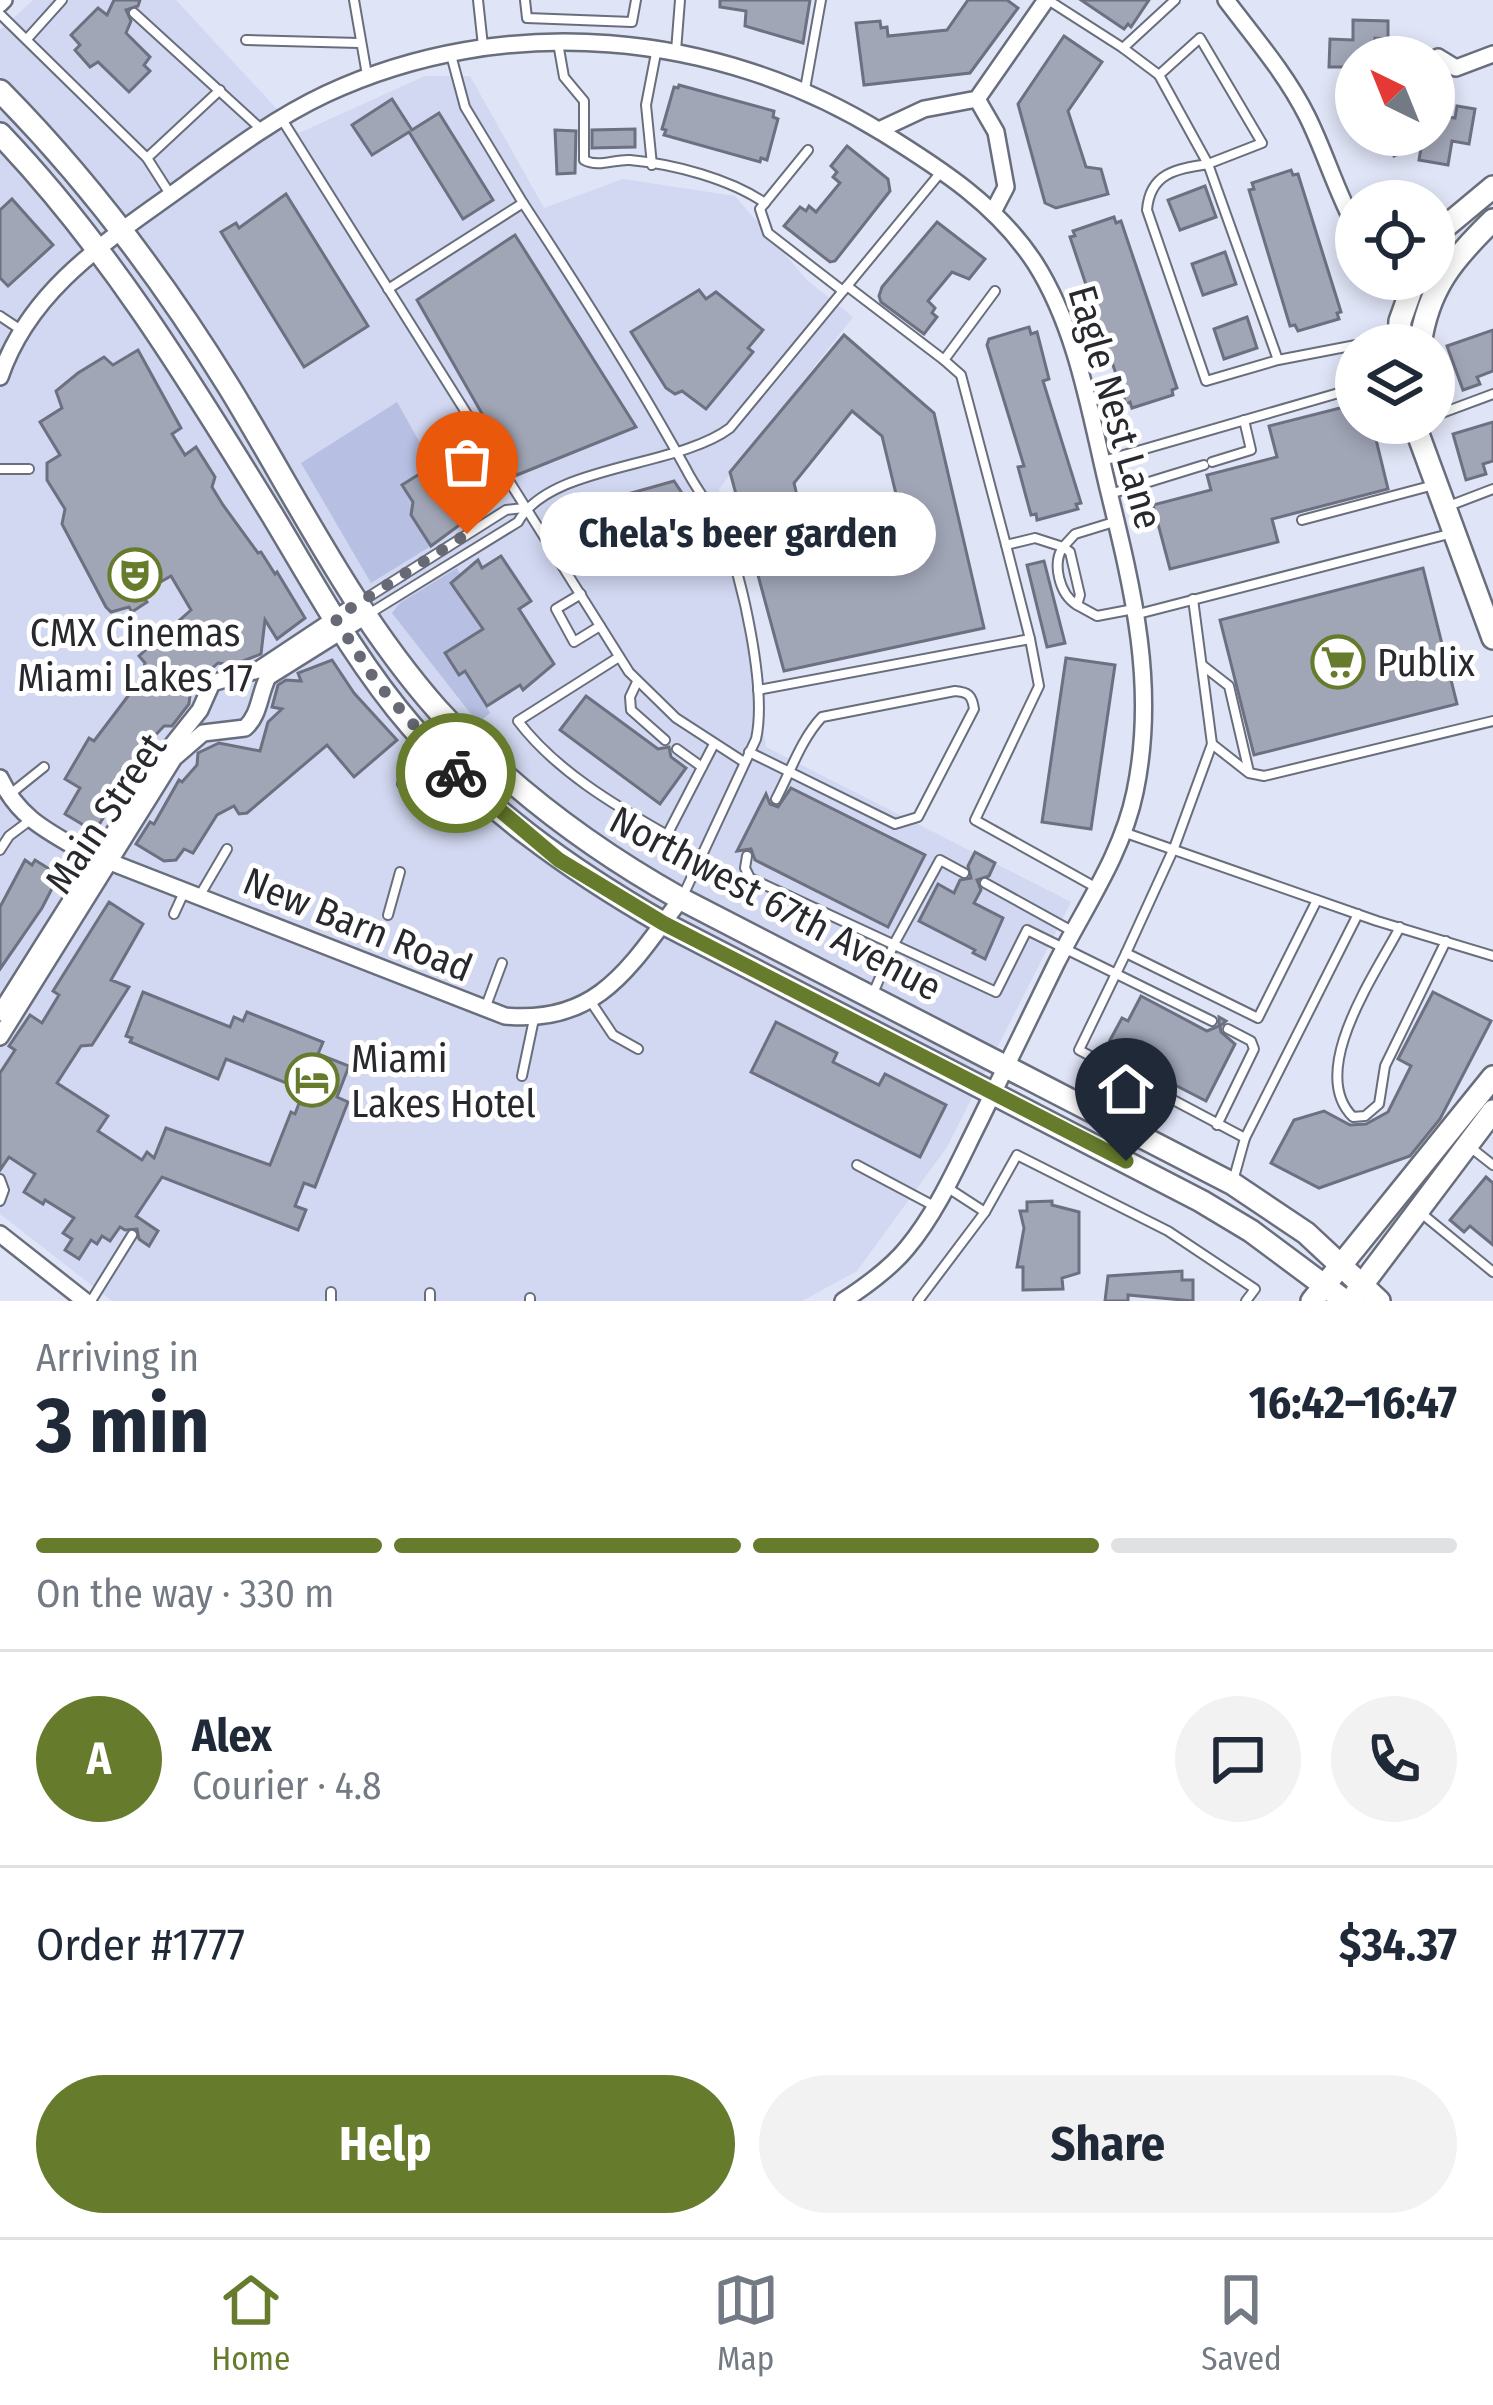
<!DOCTYPE html>
<html lang="en">
<head>
<meta charset="utf-8">
<style>
	body { margin:0; font-family:"Fira Sans Condensed",sans-serif; background:#f2f2f3; color:#1f2937; height:100vh; display:flex; flex-direction:column; font-size:45px; white-space:nowrap }
	* { box-sizing:border-box; margin:0 }
	p { font-size:39px; color:#747a83 }
	.icon { flex:none; width:66px; height:66px; fill:none; stroke:currentColor; stroke-width:2; stroke-linecap:round; stroke-linejoin:round }
	.map { position:relative; height:1301px; overflow:hidden }
	.sheet { display:flex; flex-direction:column; background:#fff; flex:1 }
	.sheet>* { flex:none }
	.needle { width:78px; rotate:317deg }
	.controls { position:absolute; left:1335px; top:36px; display:grid; gap:24px }
	.controls a { display:grid; place-items:center; width:120px; height:120px; border-radius:50%; background:#fff; box-shadow:0 6px 18px #0003; font-size:60px }
	.pin { position:absolute; display:grid; place-items:center; width:102px; height:102px; color:#fff; margin:-123px -51px; border-radius:50% 50% 50% 0; rotate:-45deg; box-shadow:0 0 12px #0007 }
	.pin .icon { rotate:45deg }
	.courier { position:absolute; display:grid; place-items:center; width:120px; height:120px; margin:-60px; border:9px solid #667b2c; border-radius:50%; background:#fff; color:#222; box-shadow:0 3px 15px #0007 }
	.bubble { position:absolute; height:84px; border-radius:42px; background:#fff; box-shadow:0 6px 18px #0003; font-size:39px; font-weight:700; line-height:84px; text-align:center }
	.overview em { font-style:normal; font-weight:700 }
	.overview div { display:flex; flex-direction:column-reverse }
	.overview { display:flex; align-items:center; justify-content:space-between; height:204px; padding:0 36px }
	h1 { font-size:78px; font-weight:700; line-height:90px }
	.bar { display:grid; grid-template-columns:repeat(4,1fr); gap:18px 12px; align-content:center; height:144px; padding:0 36px }
	.bar i { height:15px; border-radius:9px; background:#e0e1e3 }
	.bar .on { background:#667b2c }
	.bar p { grid-column:span 4 }
	.line { display:flex; align-items:center; gap:30px; padding:0 36px; border-top:3px solid #e0e1e3 }
	.line div { flex:1 }
	.round { display:grid; place-items:center; flex:none; width:126px; height:126px; border-radius:63px; background:#f2f2f3 }
	.primary-button { display:flex; gap:24px; margin-top:auto; padding:24px 36px }
	.primary-button a { flex:1; height:138px; border-radius:72px; background:#667b2c; color:#fff; font-size:48px; font-weight:700; line-height:138px; text-align:center }
	.primary-button a+a { background:#f2f2f3; color:#1f2937 }
	.dock { display:flex; justify-content:space-around; align-items:center; height:168px; border-top:3px solid #e0e1e3; background:#fff; font-size:33px; color:#747a83 }
	.dock a { display:grid; justify-items:center; gap:6px }
	.dock .on { color:#667b2c }
	.map>svg:first-child { display:block }
</style>
</head>
<body>
<div class="map">
<svg width="1493" height="1301" viewBox="0 0 1493 1301">
	<rect width="100%" height="100%" fill="#dfe4f6"/>
	<!-- built -->
	<polygon fill="#d2d8f1" points="33,0 176,0 299,133 425,76 470,76 544,208 623,179 735,196 807,280 853,317 719,489 766,747 1071,902 947,1147 857,1271 802,1301 112,1301 0,1214 0,30"/>
	<!-- green -->
	<g fill="#b7c0e3">
		<polygon points="397,402 433,466 403,485 413,502 411,515 431,546 371,583 301,463"/>
		<path d="M457,568L461,576L451,583L488,635L463,641L446,653C465,670 479,690 490,713L478,723L392,613L400,603Z"/>
	</g>
	<!-- building -->
	<g fill="#a1a6b7" stroke="#6c7080" stroke-width="3" fill-rule="evenodd">
		<polygon points="114,0 140,0 138,6 126,10 131,21 126,33 150,57 144,65 150,71 129,92 98,62 90,67 75,50 80,45 71,35 98,8 107,15"/>
		<polygon points="720,0 810,0 803,43 745,26 746,11 720,7"/>
		<polygon points="968,0 1007,0 1018,8 970,73 864,85 856,23 880,21 881,28 887,27 888,36 947,30"/>
		<polygon points="1081,0 1149,0 1131,27 1128,24 1124,29"/>
		<polygon points="1353,20 1388,21 1388,39 1375,38 1375,57 1356,57 1356,67 1329,67 1330,39 1353,40"/>
		<polygon points="1064,36 1102,62 1068,111 1086,167 1101,169 1108,194 1056,208 1045,203 1018,104"/>
		<polygon points="679,85 774,111 773,117 778,119 767,160 761,158 760,162 664,135 666,130 662,129 674,87 678,88"/>
		<polygon points="392,99 412,130 439,113 493,200 463,219 409,132 372,155 352,125"/>
		<polygon points="1457,106 1475,109 1469,144 1452,141 1448,165 1419,160 1422,142 1394,156 1384,135 1434,135 1434,115 1455,118"/>
		<polygon points="635,129 635,147 592,148 592,130"/>
		<polygon points="555,130 576,131 575,173 557,174"/>
		<polygon points="847,146 888,179 890,191 835,261 830,262 784,226 800,207 806,211 809,206 816,212 840,183 833,177 837,172 831,166"/>
		<polygon points="1291,170 1293,175 1298,174 1341,312 1337,313 1339,319 1298,331 1295,325 1290,326 1249,190 1254,189 1252,183"/>
		<polygon points="1205,186 1216,217 1180,230 1168,200"/>
		<polygon points="286,194 368,326 304,367 221,232 236,223 239,228"/>
		<polygon points="12,199 53,245 8,286 0,278 0,210"/>
		<polygon points="1114,217 1116,223 1121,221 1177,388 1172,390 1173,395 1132,408 1130,402 1126,404 1070,237 1075,236 1073,231"/>
		<polygon points="937,222 985,259 969,279 952,272 928,301 935,308 932,313 937,317 924,334 881,302 879,296 882,287"/>
		<polygon points="515,235 636,427 517,475 417,300"/>
		<polygon points="1225,252 1236,284 1203,295 1192,264"/>
		<polygon points="699,290 706,299 716,292 763,330 748,348 753,352 706,409 682,391 675,394 666,388 631,332"/>
		<polygon points="1247,317 1257,348 1224,359 1214,329"/>
		<polygon points="1029,327 1031,334 1037,332 1049,379 1043,381 1081,503 1076,504 1078,509 1037,520 1036,514 1031,515 1018,467 1024,466 987,345 989,339"/>
		<polygon points="1493,330 1493,371 1477,377 1480,384 1463,390 1447,346"/>
		<path d="M844,335L934,413L984,628L784,671L730,472ZM852,411L882,436L903,523L810,549L794,483Z"/>
		<polygon points="138,350 181,428 172,434 185,455 196,447 215,477 212,487 223,505 258,553 261,552 275,574 277,572 305,618 277,639 265,620 261,654 233,665 218,663 191,687 189,704 172,726 164,726 147,744 152,749 139,770 133,766 95,832 65,814 80,788 65,779 89,738 94,741 141,679 145,663 139,656 191,610 171,576 157,584 145,599 147,602 132,612 129,607 111,612 106,607 62,524 65,509 47,480 47,463 60,455 40,422 62,408 56,391 78,373 104,357 113,365"/>
		<polygon points="1356,404 1356,423 1372,423 1388,489 1272,519 1278,542 1170,569 1153,505 1211,490 1207,475 1277,457 1269,426"/>
		<polygon points="1493,422 1493,461 1483,464 1486,474 1466,480 1453,434"/>
		<polygon points="448,456 481,509 431,546 411,515 413,502 402,485"/>
		<polygon points="674,481 696,514 704,547 668,560 655,525 571,557 558,524 628,494"/>
		<polygon points="501,556 531,601 519,609 554,664 523,690 520,685 487,706 465,671 459,675 445,653 483,629 451,583 478,560 482,568"/>
		<polygon points="1044,561 1065,643 1047,647 1027,565"/>
		<polygon points="1423,568 1457,704 1254,755 1220,620"/>
		<polygon points="1066,658 1115,665 1091,829 1042,822"/>
		<polygon points="332,660 354,693 397,740 354,777 327,745 247,813 239,814 234,806 217,815 193,853 184,849 176,860 164,861 136,844 150,822 154,824 179,780 182,782 197,765 198,753 219,743 260,751 268,722 282,709 272,707 278,685 286,680 301,681 298,673"/>
		<polygon points="586,696 658,749 669,747 671,757 686,768 660,804 560,730"/>
		<polygon points="791,788 925,855 888,927 755,860 751,849 737,851 766,794 770,804 778,807"/>
		<polygon points="975,852 995,863 989,876 977,880 981,890 974,903 1003,918 985,959 973,953 975,950 919,921 938,884 954,893 960,880 971,878 968,866"/>
		<polygon points="25,860 32,865 35,860 59,875 42,908 0,969 0,907"/>
		<polygon points="109,902 143,924 111,980 129,987 92,1045 81,1046 57,1083 108,1116 98,1131 142,1160 147,1152 154,1158 166,1128 270,1165 291,1112 295,1114 304,1090 226,1059 218,1079 130,1042 132,1038 126,1036 143,992 230,1027 234,1017 243,1021 247,1012 323,1042 318,1054 349,1066 337,1097 348,1102 315,1187 304,1183 295,1206 306,1210 298,1230 162,1177 136,1216 158,1231 149,1246 139,1239 137,1229 125,1230 120,1227 110,1241 102,1236 97,1244 91,1240 79,1259 65,1250 72,1239 63,1233 74,1218 45,1200 43,1204 24,1192 35,1174 9,1157 0,1170 0,1073 15,1050 9,1046 30,1015 42,1023 59,995 53,991"/>
		<polygon points="1433,992 1491,1021 1440,1119 1410,1156 1319,1188 1271,1163 1294,1120 1324,1111 1350,1125 1366,1124 1388,1112 1411,1066 1398,1059"/>
		<polygon points="1141,996 1207,1031 1219,1026 1219,1017 1226,1021 1220,1026 1221,1032 1235,1044 1206,1101 1111,1052 1116,1043 1110,1040 1122,1018 1128,1021"/>
		<polygon points="776,1022 837,1053 833,1062 879,1085 885,1074 946,1105 920,1157 751,1072"/>
		<polygon points="1486,1177 1493,1183 1493,1245 1470,1226 1464,1232 1450,1220"/>
		<polygon points="1052,1201 1052,1205 1079,1212 1079,1273 1062,1278 1063,1289 1023,1290 1023,1267 1017,1267 1024,1228 1020,1211 1027,1211 1027,1202"/>
		<polygon points="1182,1271 1182,1280 1193,1280 1193,1301 1128,1295 1128,1301 1105,1301 1108,1276"/>
	</g>
	<g fill="none" stroke-linecap="round" stroke-linejoin="round">
		<!-- service casing -->
		<g stroke="#696e7d" stroke-width="12">
			<g id="service">
				<polyline points="354,0 367,75"/>
				<polyline points="478,0 483,46"/>
				<polyline points="525,0 527,18 632,22 636,0"/>
				<polyline points="1048,0 1123,48 1175,0"/>
				<polyline points="134,13 261,129"/>
				<polyline points="0,14 147,158"/>
				<polyline points="27,39 62,0"/>
				<polyline points="246,40 359,43"/>
				<path d="M558,43L564,77L584,101V160C599,168 614,159 630,160C674,164 730,179 765,203"/>
				<polyline points="1123,48 1159,75"/>
				<polyline points="676,51 680,0"/>
				<polyline points="451,55 465,107 523,203"/>
				<polyline points="805,89 821,0"/>
				<polyline points="281,118 629,672 676,718 744,762"/>
				<polyline points="808,150 760,209 768,233 843,291"/>
				<polyline points="652,165 646,105 657,48"/>
				<polyline points="170,194 147,158 220,90"/>
				<polyline points="847,286 944,360"/>
				<path d="M388,289L523,203C580,290 636,378 686,469C697,491 714,510 723,532C743,578 767,691 756,739L682,898"/>
				<path d="M995,291L944,360L961,375L1006,545L1035,538L1063,547C1052,563 1059,594 1077,605"/>
				<polyline points="0,316 21,330"/>
				<polyline points="1361,345 1396,343"/>
				<path d="M1278,360L1208,164L1262,143L1200,38L1159,75L1208,164C1176,169 1150,173 1147,210L1206,381L1278,360L1356,345"/>
				<polyline points="1434,416 1493,394"/>
				<polyline points="1103,461 1356,388"/>
				<polyline points="1212,462 1251,450 1244,420"/>
				<polyline points="0,469 29,469"/>
				<polyline points="1110,494 1204,465"/>
				<polyline points="1446,507 1493,489"/>
				<polyline points="1302,520 1434,485"/>
				<polyline points="1114,522 1075,534 1063,547 1070,552 1080,595 1077,605 1097,616 1134,609"/>
				<polyline points="1006,545 1030,639"/>
				<polyline points="581,594 556,609 574,642 600,626"/>
				<polyline points="1193,599 1212,744 1174,848 1126,953 1258,1018 1317,900"/>
				<polyline points="362,601 506,510 524,508"/>
				<polyline points="1138,614 1449,534"/>
				<path d="M367,615L518,522C550,464 677,468 730,428L941,172"/>
				<path d="M619,657L518,721C555,770 614,805 667,835L714,744"/>
				<polyline points="1202,665 1229,686 1249,772"/>
				<polyline points="637,682 630,697 631,710 665,740"/>
				<polyline points="758,690 1030,639 1039,686 975,820 1097,888"/>
				<polyline points="1212,744 1249,773 1264,776 1493,721"/>
				<polyline points="677,749 702,767"/>
				<path d="M749,752L895,824L918,817L974,709C972,695 968,692 955,691L822,717C801,739 790,773 776,799"/>
				<polyline points="402,784 432,757"/>
				<polyline points="9,795 44,767"/>
				<polyline points="1123,832 1377,921 1493,956"/>
				<polyline points="0,850 9,836 29,821"/>
				<polyline points="747,856 745,868 750,878 996,992 1027,930 1212,1021"/>
				<polyline points="985,883 1072,931"/>
				<polyline points="200,895 227,849"/>
				<polyline points="174,914 185,890"/>
				<polyline points="388,915 400,872"/>
				<path d="M1400,927C1377,972 1306,1071 1353,1117L1365,1116L1379,1104L1385,1066L1446,941"/>
				<polyline points="1126,953 1079,1050 1245,1138 1233,1181"/>
				<polyline points="872,996 894,944 940,860 964,873"/>
				<polyline points="591,1002 613,1035 638,1049"/>
				<polyline points="486,1006 502,963"/>
				<polyline points="522,1076 534,1019"/>
				<polyline points="1217,1125 1254,1049 1251,1041 1228,1029"/>
				<polyline points="1245,1138 1358,914"/>
				<polyline points="1470,1147 1493,1165"/>
				<polyline points="857,1165 934,1206"/>
				<polyline points="0,1179 4,1190 0,1201"/>
				<polyline points="948,1188 985,1212"/>
				<polyline points="1421,1213 1493,1272"/>
				<polyline points="331,1292 331,1301"/>
				<polyline points="430,1293 430,1301"/>
				<polyline points="530,1298 530,1301"/>
				<polyline points="91,1301 132,1235"/>
				<polyline points="918,1301 985,1212 1017,1155 1168,1231 1255,1289 1246,1301"/>
			</g>
		</g>
		<!-- minor casing -->
		<g stroke="#696e7d" stroke-width="20">
			<g id="minor">
				<path d="M1226,0C1254,37 1286,74 1307,116C1325,152 1336,191 1356,228"/>
				<polyline points="0,4 4,0"/>
				<polyline points="1438,57 1456,68 1493,54"/>
				<polyline points="977,99 996,132 1006,187 993,212"/>
				<polyline points="879,130 924,109 977,99 1046,0"/>
				<path d="M0,377C31,286 112,238 186,184C231,151 275,118 326,94C504,11 717,30 883,133C941,169 997,205 1035,263C1077,329 1090,413 1108,488C1133,590 1157,687 1135,792C1122,855 1084,908 1056,964C1030,1018 1004,1071 978,1124C957,1166 937,1212 907,1248C890,1269 866,1286 843,1301"/>
				<path d="M0,778C18,817 47,831 82,851L505,1016C599,1025 631,965 681,899"/>
				<polyline points="0,1013 157,764 200,710 212,683 258,670 359,603"/>
				<path d="M0,1037L174,758L203,733L245,728C260,715 259,694 268,677L367,615"/>
				<polyline points="0,1234 85,1301"/>
			</g>
		</g>
		<!-- secondary casing -->
		<g stroke="#696e7d" stroke-width="26">
			<g id="secondary">
				<path d="M0,91C88,180 163,280 229,387C295,495 353,614 437,709C508,787 590,848 681,899L1233,1184L1306,1233L1379,1301"/>
				<path d="M0,134C109,248 189,380 271,513C315,586 356,662 412,727C485,809 569,869 663,923L1201,1201L1251,1231L1345,1301"/>
				<polyline points="1434,245 1445,227 1493,187"/>
				<polyline points="1399,345 1400,321 1415,279"/>
				<path d="M1420,345C1428,288 1453,259 1493,220"/>
				<polyline points="1414,423 1493,638"/>
				<polyline points="1356,1293 1493,1111"/>
				<polyline points="1312,1301 1493,1077"/>
			</g>
		</g>
		<!-- service -->
		<use href="#service" stroke="#fff" stroke-width="8"/>
		<!-- minor -->
		<use href="#minor" stroke="#fff" stroke-width="15"/>
		<!-- secondary -->
		<use href="#secondary" stroke="#fff" stroke-width="21"/>
	</g>
	<g fill="none" stroke-linecap="round" stroke-linejoin="round">
		<!-- done -->
		<polyline stroke="#676a75" stroke-width="12" stroke-dasharray="0 21.6" points="456,773 377,683 335,618 467,534"/>
		<!-- route -->
		<polyline stroke="#667b2c" stroke-width="15" points="456,773 559,860 663,923 1126,1161"/>
	</g>
	<!-- icons -->
	<defs>
		<g id="theatre-ring" transform="scale(2.7)"><circle r="9.5" fill="#fff" stroke="#667b2c" stroke-width="1.5"/><path d="M-5-5.5Q0-4 5-5.5V0Q5 5 0 6Q-5 5-5 0ZM-3.3-2.5H-1v1.5H-3.3ZM1-2.5H3.3v1.5H1ZM-2.8 1Q0 5.5 2.8 1Z" fill="#667b2c"/></g>
		<g id="supermarket-ring" transform="scale(2.7)"><circle r="9.5" fill="#fff" stroke="#667b2c" stroke-width="1.5"/><path d="M-6-5.5h2.5l.6 2H6L4.5 2H-2.5L-4.4-4H-6ZM-1.5 3.2a1.3 1.3 0 1 0 .1 0ZM3 3.2a1.3 1.3 0 1 0 .1 0Z" fill="#667b2c"/></g>
		<g id="hotel-ring" transform="scale(2.7)"><circle r="9.5" fill="#fff" stroke="#667b2c" stroke-width="1.5"/><path d="M-6-4.5h1.5V1H6V5H4.5V3h-9V5H-6ZM-4 0a1.8 1.8 0 1 1 3.6 0ZM.5 0V-2.5h3Q6-2.5 6 0Z" fill="#667b2c"/></g>
	</defs>
	<g fill-rule="evenodd">
		<use href="#theatre-ring" x="135" y="575"/>
		<use href="#supermarket-ring" x="1338" y="662"/>
		<use href="#hotel-ring" x="312" y="1080"/>
	</g>
	<g text-anchor="middle" stroke-width="10" stroke-linejoin="round" paint-order="stroke">
		<!-- street labels -->
		<g font-size="39" fill="#27292f" stroke="#fff">
			<text transform="translate(1116 407) rotate(74)" y="14">Eagle Nest Lane</text>
			<text transform="translate(105 813) rotate(-56)" y="14">Main Street</text>
			<text transform="translate(776 903) rotate(28)" y="14">Northwest 67th Avenue</text>
			<text transform="translate(358 924) rotate(22)" y="14">New Barn Road</text>
		</g>
		<!-- poi labels -->
		<g font-size="39" fill="#27292f" stroke="#fff" text-anchor="start">
			<text x="135" y="646" text-anchor="middle">CMX Cinemas<tspan x="135" dy="45">Miami Lakes 17</tspan></text>
			<text x="1377" y="676">Publix</text>
			<text x="351" y="1072">Miami<tspan x="351" dy="45">Lakes Hotel</tspan></text>
		</g>
	</g>
</svg>
<div class="controls">
<a><svg class="needle" viewBox="-14 -14 28 28"><path d="M0-13l5 13h-10z" fill="#e53935"/><path d="M0 13l5-13h-10z" fill="#747a83"/></svg></a>
<a><svg class="icon" aria-label="locate" viewBox="0 0 24 24"><circle cx="12" cy="12" r="6"/><path d="M12 2v4M12 18v4M2 12h4M18 12h4"/></svg></a>
<a><svg class="icon" aria-label="layers" viewBox="0 0 24 24"><path d="M12 4l9 5-9 5-9-5zM3 14l9 5 9-5"/></svg></a>
</div>
<div class="pin" style="left:467px;top:534px;background:#ea580c"><svg class="icon" aria-label="bag" viewBox="0 0 24 24"><path d="M5 8h14l-1 12H6zM9 8a3 3 0 0 1 6 0"/></svg></div>
<div class="pin" style="left:1126px;top:1161px;background:#1f2937"><svg class="icon" aria-label="home" viewBox="0 0 24 24"><path d="M3 11l9-7 9 7M6 9v11h12V9"/></svg></div>
<div class="courier" style="left:456px;top:773px"><svg class="icon" aria-label="bike" viewBox="0 0 24 24"><circle cx="6" cy="16" r="4"/><circle cx="18" cy="16" r="4"/><path d="M6 16l4-8h5l3 8M10 8l3 8H6M13 5h3"/></svg></div>
<div class="bubble" style="left:540px;top:492px;width:396px">Chela's beer garden</div>
</div>
<section class="sheet">
<div class="overview"><div><h1>3 min</h1><p>Arriving in</p></div><em>16:42–16:47</em></div>
<div class="bar"><i class="on"></i><i class="on"></i><i class="on"></i><i></i><p>On the way · 330 m</p></div>
<div class="line" style="height:216px"><b class="round" style="background:#667b2c;color:#fff">A</b><div><b>Alex</b><p>Courier · 4.8</p></div><a class="round"><svg class="icon" aria-label="chat" viewBox="0 0 24 24"><path d="M4 5h16v11H9l-5 4z"/></svg></a><a class="round"><svg class="icon" aria-label="phone" viewBox="0 0 24 24"><path d="M5 4h4l2 5-3 2q2 4 5 5l2-3 5 2v4C11 20 4 13 5 4z"/></svg></a></div>
<div class="line" style="height:156px"><div>Order #1777</div><b>$34.37</b></div>
<div class="primary-button"><a>Help</a><a>Share</a></div>
</section>
<nav class="dock">
<a class="on"><svg class="icon" aria-label="home" viewBox="0 0 24 24"><path d="M3 11l9-7 9 7M6 9v11h12V9"/></svg>Home</a>
<a><svg class="icon" aria-label="map" viewBox="0 0 24 24"><path d="M3 6l6-2 6 2 6-2v14l-6 2-6-2-6 2zM9 4v14M15 6v14"/></svg>Map</a>
<a><svg class="icon" aria-label="saved" viewBox="0 0 24 24"><path d="M7 4h10v16l-5-4-5 4z"/></svg>Saved</a>
</nav>
</body>
</html>
